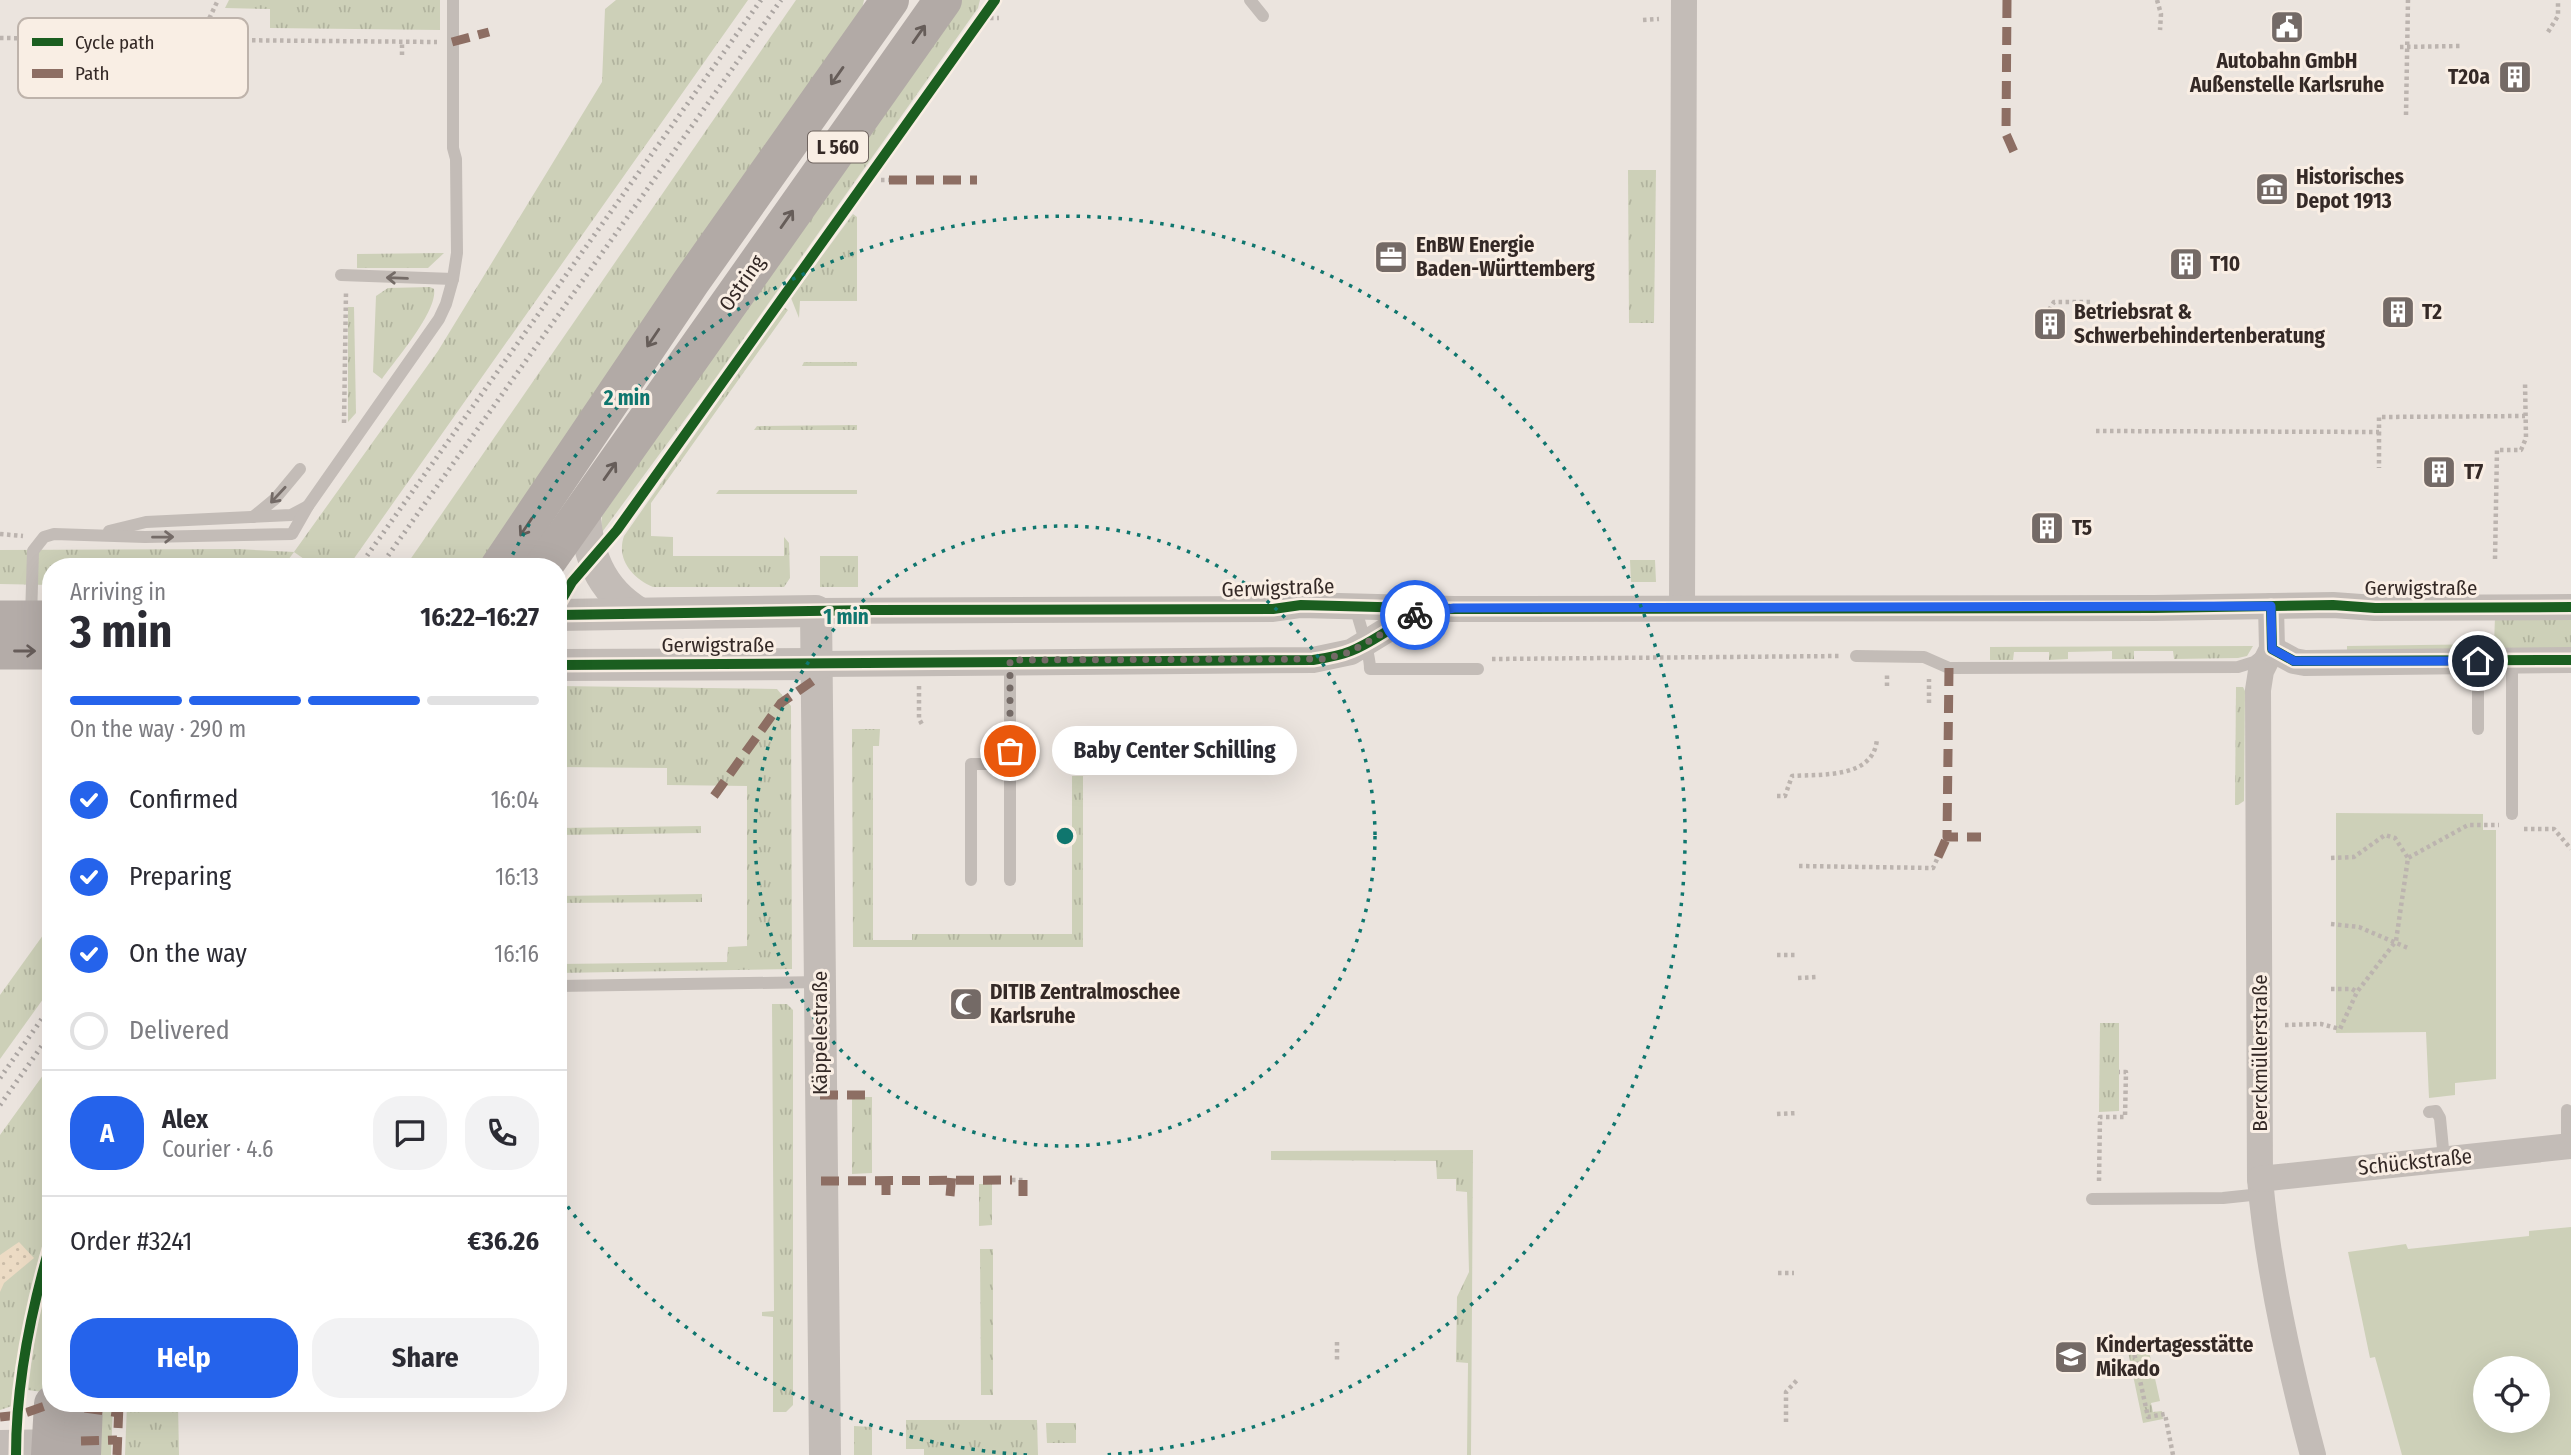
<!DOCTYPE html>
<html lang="en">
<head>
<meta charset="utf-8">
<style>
	body { margin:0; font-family:"Fira Sans Condensed",sans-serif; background:#f2f2f3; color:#2b2b33; height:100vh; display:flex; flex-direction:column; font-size:26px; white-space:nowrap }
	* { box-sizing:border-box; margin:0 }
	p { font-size:23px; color:#7c7c81 }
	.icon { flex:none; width:38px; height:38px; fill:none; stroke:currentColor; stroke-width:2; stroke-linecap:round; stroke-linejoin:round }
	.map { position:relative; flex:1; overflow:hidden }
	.sheet { position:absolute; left:42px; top:558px; width:525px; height:854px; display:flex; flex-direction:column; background:#fff; border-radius:28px; box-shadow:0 7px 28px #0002 }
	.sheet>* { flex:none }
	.fabs { position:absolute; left:2473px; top:1356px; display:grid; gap:14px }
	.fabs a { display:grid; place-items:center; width:77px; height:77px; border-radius:50%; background:#fff; box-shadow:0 7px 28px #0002; font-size:35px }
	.pin { position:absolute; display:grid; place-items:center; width:60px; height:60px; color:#fff; margin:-30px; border:4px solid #fff; border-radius:50%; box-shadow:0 2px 7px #0007 }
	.courier { position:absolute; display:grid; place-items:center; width:70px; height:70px; margin:-35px; border:5px solid #2563eb; border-radius:50%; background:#fff; color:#222; box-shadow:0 2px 9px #0007 }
	.bubble { position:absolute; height:49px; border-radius:24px; background:#fff; box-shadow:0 7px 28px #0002; font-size:23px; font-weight:700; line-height:49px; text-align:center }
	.overview em { font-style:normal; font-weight:700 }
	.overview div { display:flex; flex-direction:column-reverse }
	.overview { display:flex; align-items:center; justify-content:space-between; height:119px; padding:0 28px }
	h1 { font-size:46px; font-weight:700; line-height:52px }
	.bar { display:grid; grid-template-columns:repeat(4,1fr); gap:10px 7px; align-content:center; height:84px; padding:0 28px }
	.bar i { height:9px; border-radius:5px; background:#e1e1e2 }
	.bar .selected { background:#2563eb }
	.bar p { grid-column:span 4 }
	.line { display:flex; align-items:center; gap:18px; padding:0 28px; border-top:2px solid #e1e1e2 }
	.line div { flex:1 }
	.round { display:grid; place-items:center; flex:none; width:74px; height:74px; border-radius:28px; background:#f2f2f3 }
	ol { padding:0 28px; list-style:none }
	li { display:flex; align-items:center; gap:21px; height:77px }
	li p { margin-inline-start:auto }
	li .icon { padding:7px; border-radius:50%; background:#2563eb; color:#fff; stroke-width:4 }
	li:last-child { color:#7c7c81 }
	li i { width:38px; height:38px; border:4px solid #e1e1e2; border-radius:50% }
	.primary-button { display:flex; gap:14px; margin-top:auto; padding:14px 28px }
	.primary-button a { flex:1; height:80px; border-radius:28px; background:#2563eb; color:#fff; font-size:28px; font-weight:700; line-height:80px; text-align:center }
	.primary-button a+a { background:#f2f2f3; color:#2b2b33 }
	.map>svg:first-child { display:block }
</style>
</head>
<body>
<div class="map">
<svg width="2571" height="1455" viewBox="0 0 2571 1455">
	<defs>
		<pattern id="grass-tufts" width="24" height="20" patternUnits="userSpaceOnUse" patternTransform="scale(1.75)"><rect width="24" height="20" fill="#cdd0b8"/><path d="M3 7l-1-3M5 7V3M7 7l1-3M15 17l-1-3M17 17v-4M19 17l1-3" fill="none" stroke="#b1b39e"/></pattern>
		<pattern id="sand-dots" width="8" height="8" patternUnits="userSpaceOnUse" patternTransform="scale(1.75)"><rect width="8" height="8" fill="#ecdbc4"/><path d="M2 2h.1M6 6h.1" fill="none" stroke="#cbbca8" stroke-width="1.8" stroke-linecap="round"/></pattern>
	</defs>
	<rect width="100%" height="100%" fill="#ebe4de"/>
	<!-- grass -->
	<g fill="url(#grass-tufts)">
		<polygon points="229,0 440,0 440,30 270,28 270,9 225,8"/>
		<polygon points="616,0 748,0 348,567 298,567 304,559 294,552 283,567 51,567 51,585 0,584 0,550 237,549 294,552 438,351 602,82 605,9"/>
		<polygon points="796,0 864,0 860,18 477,567 405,567"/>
		<polygon points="957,0 980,0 978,8 717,376 600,535 602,516"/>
		<polygon points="1628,170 1656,170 1654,323 1629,323"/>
		<polygon points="853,214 857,217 857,301 800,301 799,318 791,298"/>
		<polygon points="444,253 428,268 357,268 357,254"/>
		<path d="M430,287L434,289C438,311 396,359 382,379L373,372L376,296L388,288Z"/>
		<polygon points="348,307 354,307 356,413 348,422"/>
		<path d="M784,307L788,310L651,503V536L673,537V556H784V537L789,543L790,578L784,587H653C632,578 616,559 624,536Z"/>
		<polygon points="804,362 857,362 857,366 802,366"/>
		<polygon points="857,425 857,430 754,430 757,426"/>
		<polygon points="719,490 857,490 857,494 716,494"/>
		<rect x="820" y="556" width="38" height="31"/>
		<polygon points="1630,560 1655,560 1656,582 1631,582"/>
		<polygon points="2495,617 2571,617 2571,653 2347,654 2347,646 2494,644"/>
		<polygon points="2253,646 2247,656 2238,658 2174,659 2173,651 2134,651 2134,659 2112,659 2112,651 2068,652 2068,659 2049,660 2049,652 2014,652 2013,660 1990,660 1990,647"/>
		<polygon points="558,686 777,689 791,706 792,969 558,973 558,964 727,962 728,947 747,946 747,786 667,785 667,768 558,767"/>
		<polygon points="2236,687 2243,687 2245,691 2244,801 2238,805 2235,805"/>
		<polygon points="852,729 880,729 879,746 873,746 873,940 912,940 912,934 1072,934 1072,776 1083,776 1083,947 853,947"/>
		<polygon points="701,826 701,833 558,835 558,828"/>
		<polygon points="702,894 702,902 558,903 558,896"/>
		<polygon points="51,924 51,988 0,1059 0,995"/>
		<polygon points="772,1004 787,1004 793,1010 793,1405 786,1412 773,1412 773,1317 762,1316 762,1312 774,1311"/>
		<polygon points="2100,1023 2119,1023 2119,1111 2099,1112"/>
		<polygon points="51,1064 51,1223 24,1324 14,1401 12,1406 0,1410 0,1135"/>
		<polygon points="852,1097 872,1097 872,1173 852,1174"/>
		<polygon points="1473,1150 1471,1455 1467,1455 1468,1363 1456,1362 1457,1297 1469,1272 1467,1192 1456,1191 1456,1179 1437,1179 1436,1161 1271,1160 1271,1151"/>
		<polygon points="979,1184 992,1184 992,1225 979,1226"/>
		<polygon points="980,1249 993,1249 993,1395 981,1395"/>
		<polygon points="51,1262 51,1337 43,1392 28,1390 35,1334"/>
		<polygon points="2138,1340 2140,1349 2148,1347 2160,1401 2151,1403 2153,1412 2162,1411 2163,1419 2143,1423 2126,1342"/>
		<polygon points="96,1404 113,1404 111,1455 95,1455"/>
		<polygon points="127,1404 178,1404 179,1455 125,1455"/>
		<polygon points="906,1420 1037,1420 1038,1455 924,1455 924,1449 906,1449"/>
		<polygon points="1046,1423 1076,1423 1076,1443 1047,1443"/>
		<polygon points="854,1426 872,1427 872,1455 854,1455"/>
	</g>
	<!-- sand -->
	<polygon fill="url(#sand-dots)" points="19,1242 34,1258 4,1283 0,1292 0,1255"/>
	<!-- garden -->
	<g fill="#cdd0b8" fill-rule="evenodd">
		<polygon points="2336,813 2483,814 2483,830 2496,830 2496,1079 2455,1083 2455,1095 2429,1098 2426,1032 2336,1033"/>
		<path d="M2571,1227V1455H2402L2375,1357L2370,1358L2348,1252L2406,1244L2408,1249L2529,1236V1231ZM2485,1368H2538V1421H2485Z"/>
	</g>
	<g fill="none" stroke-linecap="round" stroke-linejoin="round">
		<!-- path -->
		<g stroke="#bcb4af" stroke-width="4.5" stroke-dasharray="3.5 3.5" stroke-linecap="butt">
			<polyline points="2157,0 2161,14 2160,30"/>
			<polyline points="983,18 999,18"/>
			<polyline points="1643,20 1659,19"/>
			<polyline points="2548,32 2558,16 2558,0"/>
			<polyline points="0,38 437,42"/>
			<polyline points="208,39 208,21 218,0"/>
			<polyline points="2400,47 2460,46"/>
			<polyline points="402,55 402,42"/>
			<polyline points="2406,115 2408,0"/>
			<polyline points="881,180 889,180"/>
			<polyline points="2049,310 2054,302 2093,302"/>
			<polyline points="344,423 346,292"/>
			<polyline points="2096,431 2379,432 2379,417 2525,416"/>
			<polyline points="2379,432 2379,468"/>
			<polyline points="0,534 23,536"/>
			<polyline points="2495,559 2497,450 2521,450 2526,438 2525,382"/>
			<polyline points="1492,659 1840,656"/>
			<polyline points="919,686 919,719 923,726"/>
			<polyline points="1887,686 1887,673"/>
			<polyline points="1929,703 1929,679"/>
			<path d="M1777,796H1785L1792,776C1821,774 1875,779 1877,738"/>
			<polyline points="2524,829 2554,829 2571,849"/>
			<polyline points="2331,858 2354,857 2385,835 2395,838 2408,858"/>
			<polyline points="1799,866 1933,868 1938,857"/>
			<polyline points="2331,924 2359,927 2408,948"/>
			<polyline points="1777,955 1798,955"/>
			<polyline points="1798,978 1817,977"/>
			<polyline points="2331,989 2352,989 2357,992"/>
			<polyline points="2285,1025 2321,1024 2340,1029 2357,992 2396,941 2408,858 2468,825 2499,825"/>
			<polyline points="1777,1114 1798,1113"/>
			<polyline points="1012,1180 1023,1180"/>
			<polyline points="2099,1181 2100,1117 2125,1117 2126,1072 2119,1072"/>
			<polyline points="1778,1273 1794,1273"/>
			<polyline points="1337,1342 1337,1363"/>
			<polyline points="2133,1348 2148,1417 2165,1414 2173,1455"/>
			<polyline points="1786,1422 1786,1392 1798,1379"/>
		</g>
		<!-- service -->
		<g stroke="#c3bcb7" stroke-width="12">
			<polyline points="1250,0 1263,16"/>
			<polyline points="341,275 453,279"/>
			<polyline points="253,517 275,499 300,469"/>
			<polyline points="109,531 146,522 291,515 308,506"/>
			<path d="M1355,605C1359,624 1370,651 1370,669H1478"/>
			<polyline points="31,618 33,551 44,537 54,534 145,537 292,534 308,506 439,319 446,304 453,279 457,253 456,159 453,148 453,0"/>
			<polyline points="1856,656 1924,657 1949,668 2238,667 2254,662 2263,655"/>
			<polyline points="2478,661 2478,729"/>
			<polyline points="2512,814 2512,661"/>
			<polyline points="971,880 971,764 1010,764"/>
			<polyline points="1010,880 1010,661"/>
			<polyline points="558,986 820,982"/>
			<polyline points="2567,1110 2567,1146"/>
			<polyline points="2429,1112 2436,1111 2440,1118 2444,1159"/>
			<polyline points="2092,1199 2223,1198 2261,1194"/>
		</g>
		<!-- minor -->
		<g stroke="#c3bcb7" stroke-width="26">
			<path d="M2271,606L2272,649L2261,671L2258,690L2260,1179C2268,1272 2289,1365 2313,1455"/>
			<polyline points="1682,608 1684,0"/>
			<polyline points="816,611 1273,609 1301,605 1454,609 2154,608 2333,605 2375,608 2571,607"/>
			<polyline points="2272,649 2294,661 2305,663 2571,660"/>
			<polyline points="818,664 1313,660 1351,652 1400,622 1428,613"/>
			<polyline points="2260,1179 2571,1146"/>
			<polyline points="0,1443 68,1442"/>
		</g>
		<!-- tertiary -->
		<g stroke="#c3bcb7" stroke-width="32">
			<path d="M584,508C587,553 599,589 639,613"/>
			<polyline points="558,615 816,611 825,1455"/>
			<polyline points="558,665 818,664"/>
		</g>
		<!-- secondary -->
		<g stroke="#b4aca8" stroke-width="37">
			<polyline points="0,619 51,619"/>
			<polyline points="0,651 51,651"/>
		</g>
		<!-- primary -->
		<g stroke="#b2aaa6" stroke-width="38">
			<polyline points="499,567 691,282 890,0"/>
			<polyline points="543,567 943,0"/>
			<polyline points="50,1455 53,1404"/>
			<polyline points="82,1455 84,1404"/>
		</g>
		<!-- rail -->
		<g stroke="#aba5a2" stroke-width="5" stroke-dasharray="2 5" stroke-linecap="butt">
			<polyline points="359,567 761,0"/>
			<polyline points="380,567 781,0"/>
			<polyline points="0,1078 51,1006"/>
			<polyline points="0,1105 51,1033"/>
		</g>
		<!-- quiet -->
		<g stroke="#8d6e63" stroke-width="9" stroke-dasharray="18 9" stroke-linecap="butt">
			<polyline points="2007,0 2006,134 2014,152"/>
			<polyline points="452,42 489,32"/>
			<polyline points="889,180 977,180"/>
			<polyline points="1949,668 1947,837 1981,837"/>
			<polyline points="714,796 781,703 817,678"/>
			<polyline points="1938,857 1947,837"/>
			<polyline points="820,1095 872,1095"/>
			<polyline points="886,1180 886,1195"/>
			<polyline points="821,1181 1012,1180"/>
			<polyline points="950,1196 952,1173"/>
			<polyline points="1023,1196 1023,1180"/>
			<polyline points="58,1404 119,1413"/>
			<polyline points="0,1417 19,1415 51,1404"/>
			<polyline points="81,1441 117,1440"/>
			<polyline points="117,1455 119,1404"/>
		</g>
		<!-- cycleway casing -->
		<g stroke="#f9eee4" stroke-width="15">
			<g id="cycleway">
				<polyline points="558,606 572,582 617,530 995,0"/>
				<polyline points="2271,606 2272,649 2294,661 2571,660"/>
				<polyline points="558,615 873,610 1273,609 1301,605 1454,609 2154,608 2333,605 2375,608 2571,607"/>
				<path d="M558,665C810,665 1061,660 1313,660C1326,658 1339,656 1351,651C1379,640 1399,618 1430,613"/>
				<path d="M16,1455C16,1384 31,1310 51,1242"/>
			</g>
		</g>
		<!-- cycleway -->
		<use href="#cycleway" stroke="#1b5e20" stroke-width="10"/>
	</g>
	<!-- one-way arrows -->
	<defs><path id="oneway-shaft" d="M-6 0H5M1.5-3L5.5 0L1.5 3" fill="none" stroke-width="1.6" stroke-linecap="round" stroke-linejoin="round" transform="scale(1.75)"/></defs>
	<g stroke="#665d59">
		<use href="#oneway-shaft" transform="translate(919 34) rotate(-55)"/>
		<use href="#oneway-shaft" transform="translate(837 76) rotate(125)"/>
		<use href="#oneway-shaft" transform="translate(787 219) rotate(-55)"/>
		<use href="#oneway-shaft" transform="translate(653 338) rotate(124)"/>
		<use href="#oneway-shaft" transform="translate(610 471) rotate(-55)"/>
		<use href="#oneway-shaft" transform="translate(526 527) rotate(124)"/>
	</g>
	<g stroke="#746b67">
		<use href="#oneway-shaft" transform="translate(397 278) rotate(-178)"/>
		<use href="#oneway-shaft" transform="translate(278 495) rotate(133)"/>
		<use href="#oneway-shaft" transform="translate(163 537) rotate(-1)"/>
	</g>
	<use stroke="#675d5a" href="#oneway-shaft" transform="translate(25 651)"/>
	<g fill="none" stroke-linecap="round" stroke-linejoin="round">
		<!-- done -->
		<polyline stroke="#746a66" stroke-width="7" stroke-dasharray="0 12.6" points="1010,751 1010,660 1325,659 1350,652 1415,615"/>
		<!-- route -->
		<polyline stroke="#2563eb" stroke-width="9" points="1415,615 1454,608 2271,606 2272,649 2294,661 2478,661"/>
	</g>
	<!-- distance rings -->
	<g fill="none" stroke="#0f766e" stroke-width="3.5" stroke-dasharray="3.5 7">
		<circle cx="1065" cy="836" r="310"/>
		<path d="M1027 1455A620 620 0 0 1 560 1196M508 564A620 620 0 1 1 1103 1455"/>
	</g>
	<!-- icons -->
	<defs>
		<g id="civic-square" transform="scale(1.75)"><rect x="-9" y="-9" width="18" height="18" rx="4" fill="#746a66" stroke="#f9eee4"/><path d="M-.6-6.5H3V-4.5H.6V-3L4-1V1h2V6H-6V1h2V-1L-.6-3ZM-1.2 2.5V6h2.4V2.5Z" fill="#fff"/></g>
		<g id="building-square" transform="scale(1.75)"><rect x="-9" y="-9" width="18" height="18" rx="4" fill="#746a66" stroke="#f9eee4"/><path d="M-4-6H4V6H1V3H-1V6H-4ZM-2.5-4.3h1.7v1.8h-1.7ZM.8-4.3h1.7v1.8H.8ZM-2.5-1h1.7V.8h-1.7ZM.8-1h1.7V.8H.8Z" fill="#fff"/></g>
		<g id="museum-square" transform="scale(1.75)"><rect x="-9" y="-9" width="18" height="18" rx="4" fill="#746a66" stroke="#f9eee4"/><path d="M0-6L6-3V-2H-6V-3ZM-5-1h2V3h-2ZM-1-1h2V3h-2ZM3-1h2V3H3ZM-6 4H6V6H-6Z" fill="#fff"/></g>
		<g id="office-square" transform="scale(1.75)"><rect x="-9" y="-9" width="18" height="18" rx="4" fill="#746a66" stroke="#f9eee4"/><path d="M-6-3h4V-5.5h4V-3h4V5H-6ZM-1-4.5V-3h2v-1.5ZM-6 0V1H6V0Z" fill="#fff"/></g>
		<g id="mosque-square" transform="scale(1.75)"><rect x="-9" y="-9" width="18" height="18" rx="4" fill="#746a66" stroke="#f9eee4"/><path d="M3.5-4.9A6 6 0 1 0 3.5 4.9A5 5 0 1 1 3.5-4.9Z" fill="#fff"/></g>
		<g id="school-square" transform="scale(1.75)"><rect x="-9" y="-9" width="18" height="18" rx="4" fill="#746a66" stroke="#f9eee4"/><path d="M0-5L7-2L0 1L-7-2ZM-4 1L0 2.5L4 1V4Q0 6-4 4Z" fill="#fff"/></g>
	</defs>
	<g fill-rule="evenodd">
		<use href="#civic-square" x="2287" y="27"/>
		<use href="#building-square" x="2515" y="77"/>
		<use href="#museum-square" x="2272" y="189"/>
		<use href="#office-square" x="1391" y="257"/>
		<use href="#building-square" x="2186" y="264"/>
		<use href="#building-square" x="2398" y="312"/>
		<use href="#building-square" x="2050" y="324"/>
		<use href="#building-square" x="2439" y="472"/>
		<use href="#building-square" x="2047" y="528"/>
		<use href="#mosque-square" x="966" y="1004"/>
		<use href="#school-square" x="2071" y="1357"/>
	</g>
	<g text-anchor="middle" stroke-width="6" stroke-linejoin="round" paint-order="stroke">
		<!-- shield labels -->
		<rect fill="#f9eee4" stroke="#6f645f" stroke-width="2" x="808" y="131.5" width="60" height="31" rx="5"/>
		<g font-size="19" font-weight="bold" fill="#342926">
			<text x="838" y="154">L 560</text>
		</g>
		<!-- poi labels -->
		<g font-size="21" font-weight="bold" fill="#342926" stroke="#f9eee4" text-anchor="start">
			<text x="2287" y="68" text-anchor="middle">Autobahn GmbH<tspan x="2287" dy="24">Außenstelle Karlsruhe</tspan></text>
			<text x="2490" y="84" text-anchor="end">T20a</text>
			<text x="2296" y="184">Historisches<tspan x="2296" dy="24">Depot 1913</tspan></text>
			<text x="1416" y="252">EnBW Energie<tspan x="1416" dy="24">Baden-Württemberg</tspan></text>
			<text x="2210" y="271">T10</text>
			<text x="2074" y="319">Betriebsrat &amp;<tspan x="2074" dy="24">Schwerbehindertenberatung</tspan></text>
			<text x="2422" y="319">T2</text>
			<text x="2464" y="479">T7</text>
			<text x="2072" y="535">T5</text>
			<text x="990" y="999">DITIB Zentralmoschee<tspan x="990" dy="24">Karlsruhe</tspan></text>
			<text x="2096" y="1352">Kindertagesstätte<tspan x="2096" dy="24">Mikado</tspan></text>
		</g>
		<!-- street labels -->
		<g font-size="21" fill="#342926" stroke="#f9eee4">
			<text transform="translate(742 283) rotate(-55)" y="7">Ostring</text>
			<text transform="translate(1278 588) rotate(-2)" y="7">Gerwigstraße</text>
			<text x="2421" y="595">Gerwigstraße</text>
			<text x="718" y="652">Gerwigstraße</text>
			<text transform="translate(820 1033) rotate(-90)" y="7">Käppelestraße</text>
			<text transform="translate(2260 1053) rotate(-90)" y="7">Berckmüllerstraße</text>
			<text transform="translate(2415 1162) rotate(-6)" y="7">Schückstraße</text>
		</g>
	</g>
	<!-- legend -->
	<rect x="18" y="18" width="230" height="80" rx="10" fill="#f9eee4" stroke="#beb3ab" stroke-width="2"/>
	<rect x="32" y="38" width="31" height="8" fill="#1b5e20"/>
	<rect x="32" y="69" width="31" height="9" fill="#8d6e63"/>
	<g font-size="19" fill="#342926">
		<text x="75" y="49">Cycle path</text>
		<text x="75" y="80">Path</text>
	</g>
	<circle cx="1065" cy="836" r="10" fill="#0f766e" stroke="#f9eee4" stroke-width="3.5"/>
	<g font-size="21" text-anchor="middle" font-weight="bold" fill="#0f766e" stroke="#f9eee4" stroke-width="6" stroke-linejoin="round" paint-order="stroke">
		<text x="627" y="405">2 min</text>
		<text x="846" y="624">1 min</text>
	</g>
</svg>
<div class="fabs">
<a><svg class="icon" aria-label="locate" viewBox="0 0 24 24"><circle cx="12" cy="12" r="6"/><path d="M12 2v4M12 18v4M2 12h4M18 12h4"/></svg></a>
</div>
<div class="pin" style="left:1010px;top:751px;background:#ea580c"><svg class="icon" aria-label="bag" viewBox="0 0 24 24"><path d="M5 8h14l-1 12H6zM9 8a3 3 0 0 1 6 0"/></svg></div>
<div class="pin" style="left:2478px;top:661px;background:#1f2937"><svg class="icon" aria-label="home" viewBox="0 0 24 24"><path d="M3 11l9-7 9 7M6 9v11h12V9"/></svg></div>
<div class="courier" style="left:1415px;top:615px"><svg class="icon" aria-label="bike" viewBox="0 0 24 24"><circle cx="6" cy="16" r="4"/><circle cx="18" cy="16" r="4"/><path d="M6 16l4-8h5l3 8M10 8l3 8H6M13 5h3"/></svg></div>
<div class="bubble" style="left:1052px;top:726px;width:245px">Baby Center Schilling</div>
<section class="sheet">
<div class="overview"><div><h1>3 min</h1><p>Arriving in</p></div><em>16:22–16:27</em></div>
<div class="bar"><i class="selected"></i><i class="selected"></i><i class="selected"></i><i></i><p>On the way · 290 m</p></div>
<ol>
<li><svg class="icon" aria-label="check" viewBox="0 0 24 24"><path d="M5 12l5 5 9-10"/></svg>Confirmed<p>16:04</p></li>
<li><svg class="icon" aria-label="check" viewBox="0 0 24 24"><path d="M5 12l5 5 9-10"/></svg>Preparing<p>16:13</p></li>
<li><svg class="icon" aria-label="check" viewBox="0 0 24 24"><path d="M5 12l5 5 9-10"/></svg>On the way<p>16:16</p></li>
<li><i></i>Delivered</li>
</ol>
<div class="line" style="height:126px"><b class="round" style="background:#2563eb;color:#fff">A</b><div><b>Alex</b><p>Courier · 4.6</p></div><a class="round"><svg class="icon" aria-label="chat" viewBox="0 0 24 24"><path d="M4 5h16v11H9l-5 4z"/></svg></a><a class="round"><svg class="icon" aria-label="phone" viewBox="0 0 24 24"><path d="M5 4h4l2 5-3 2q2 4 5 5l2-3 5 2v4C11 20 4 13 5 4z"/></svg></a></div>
<div class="line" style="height:91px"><div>Order #3241</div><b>€36.26</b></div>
<div class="primary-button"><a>Help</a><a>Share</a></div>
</section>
</div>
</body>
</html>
